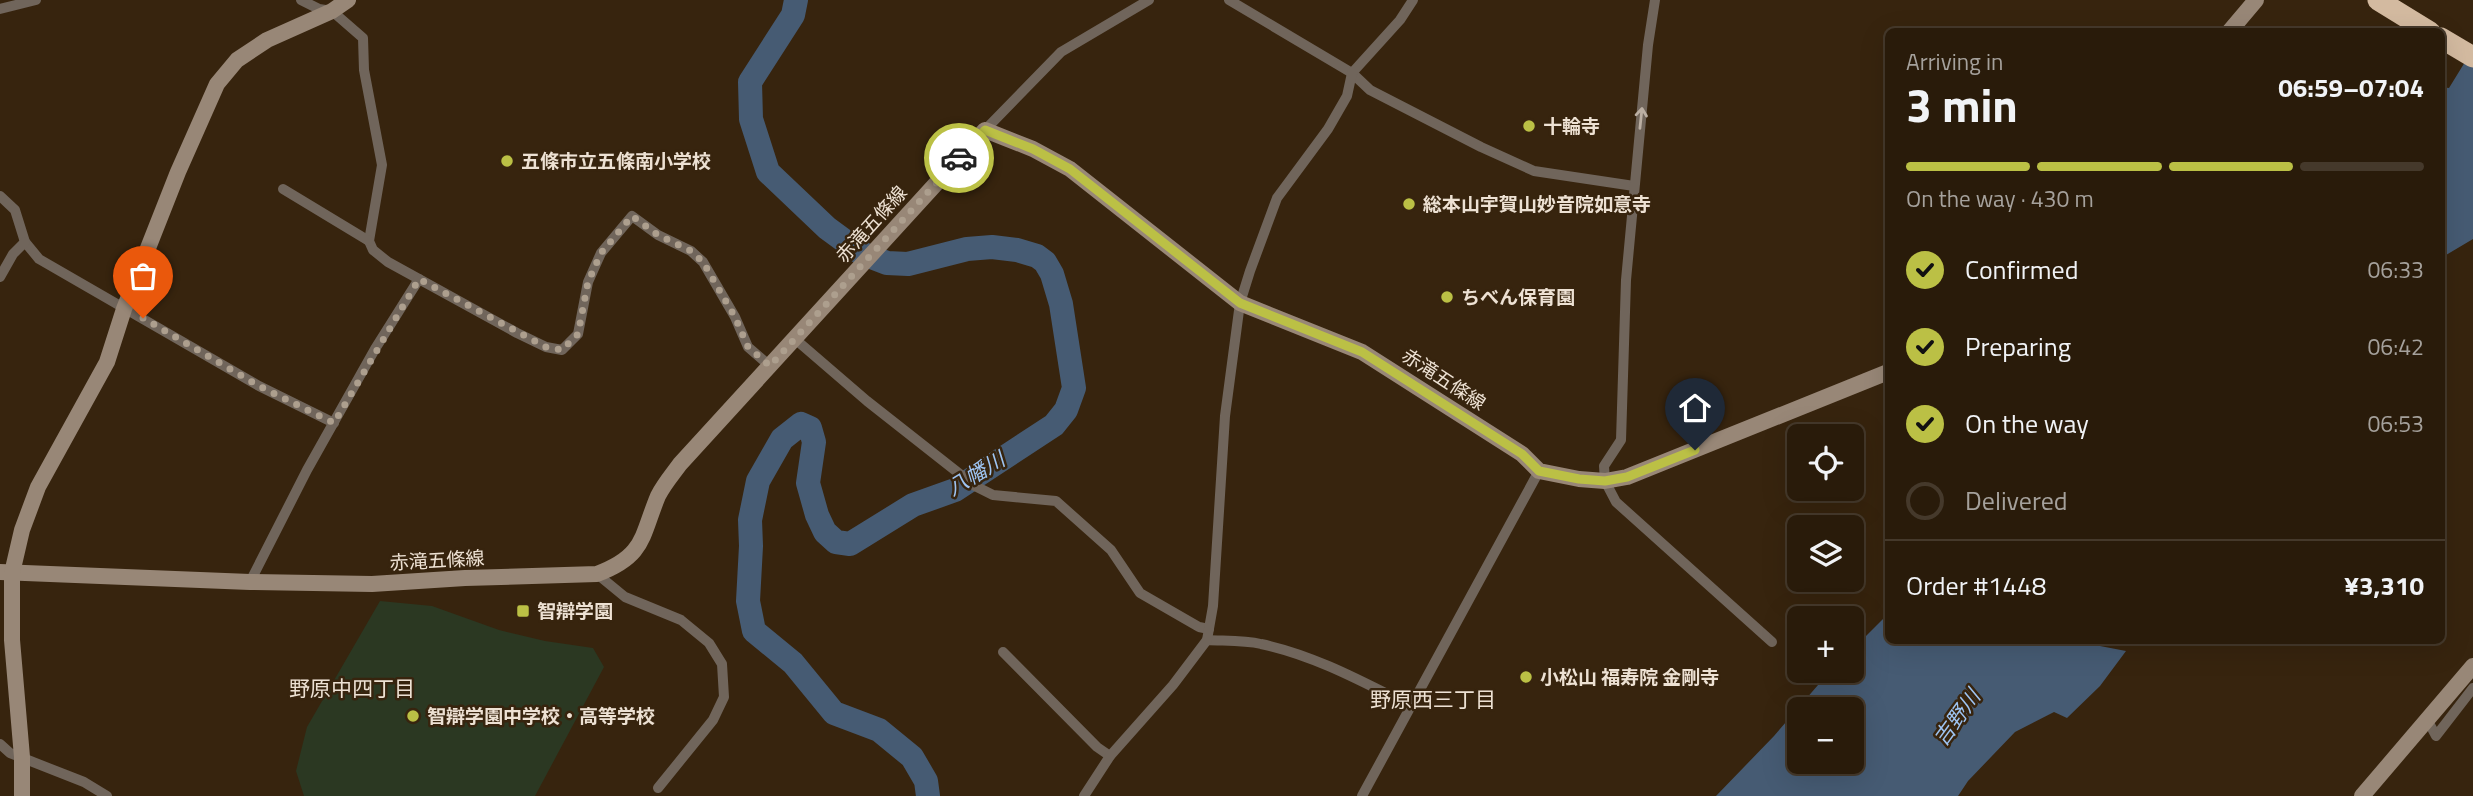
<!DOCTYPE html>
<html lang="en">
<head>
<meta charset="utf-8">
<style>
	body { margin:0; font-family:"Titillium Web","Noto Sans JP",sans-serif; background:#312413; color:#f1f3f6; height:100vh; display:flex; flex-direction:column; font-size:26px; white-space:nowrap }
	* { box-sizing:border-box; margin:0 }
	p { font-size:23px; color:#a5a19c }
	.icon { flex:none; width:38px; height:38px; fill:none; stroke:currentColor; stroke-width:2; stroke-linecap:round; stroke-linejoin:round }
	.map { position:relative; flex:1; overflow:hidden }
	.side { position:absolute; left:1885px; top:28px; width:560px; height:616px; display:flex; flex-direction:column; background:#291b0a; border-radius:10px; box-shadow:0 7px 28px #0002,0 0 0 2px #45392b }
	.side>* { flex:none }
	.fabs { position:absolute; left:1787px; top:424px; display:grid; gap:14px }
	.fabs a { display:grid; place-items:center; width:77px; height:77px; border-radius:10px; background:#291b0a; box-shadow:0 7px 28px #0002,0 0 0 2px #45392b; font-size:35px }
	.pin { position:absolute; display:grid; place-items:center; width:60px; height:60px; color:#fff; margin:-72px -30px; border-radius:50% 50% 50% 0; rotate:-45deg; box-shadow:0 0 7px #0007 }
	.pin .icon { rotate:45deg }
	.courier { position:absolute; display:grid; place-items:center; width:70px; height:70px; margin:-35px; border:5px solid #bbc045; border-radius:50%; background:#fff; color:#222; box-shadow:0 2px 9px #0007 }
	.summary em { font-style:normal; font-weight:700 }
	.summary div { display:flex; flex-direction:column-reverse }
	.summary { display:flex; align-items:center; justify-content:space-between; height:119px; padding:0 21px }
	h1 { font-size:46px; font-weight:700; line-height:52px }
	.bar { display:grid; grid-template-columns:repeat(4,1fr); gap:10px 7px; align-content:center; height:84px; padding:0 21px }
	.bar i { height:9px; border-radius:5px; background:#45392b }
	.bar .current { background:#bbc045 }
	.bar p { grid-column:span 4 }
	.line { display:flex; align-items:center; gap:18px; padding:0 21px; border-top:2px solid #45392b }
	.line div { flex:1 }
	ol { padding:0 21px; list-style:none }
	li { display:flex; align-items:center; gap:21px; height:77px }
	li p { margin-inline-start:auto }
	li .icon { padding:7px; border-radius:50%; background:#bbc045; color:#111; stroke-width:4 }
	li:last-child { color:#a5a19c }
	li i { width:38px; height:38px; border:4px solid #45392b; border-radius:50% }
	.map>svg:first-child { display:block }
</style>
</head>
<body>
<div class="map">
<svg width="2473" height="796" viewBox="0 0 2473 796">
	<rect width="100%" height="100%" fill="#37240e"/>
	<!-- green -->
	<polygon fill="#2b3822" points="380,601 432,606 499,630 545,641 593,648 604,667 535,796 304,796 296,771 307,727"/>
	<!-- water -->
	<g fill="#465b73" fill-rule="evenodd">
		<polygon points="2473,49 2473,239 2441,258 2441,87 2449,88"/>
		<path d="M1888,614V640H2104L2100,646L2126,651L2100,686L2067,718L2054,712L2015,732L1968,781L1958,796H1716L1774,736L1831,670H1852V650ZM1799,709H1852V761H1799Z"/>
	</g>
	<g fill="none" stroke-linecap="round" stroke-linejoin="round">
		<!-- river -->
		<polyline stroke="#465b73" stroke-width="24" points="796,0 793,15 750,82 751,119 768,172 827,228 861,253 887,263 908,264 967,249 992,247 1017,250 1037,256 1045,262 1052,274 1061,304 1074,388 1066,410 1054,425 955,490 913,505 850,544 836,542 825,532 817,515 808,483 814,442 810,428 801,424 782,439 758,481 750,520 751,546 748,601 754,631 793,663 834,713 879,730 912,757 926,781 928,796"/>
		<!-- street -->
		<g stroke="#70655b" stroke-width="10">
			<polyline points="301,0 319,9 332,11 363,38 364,70 382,165 369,241 373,250 388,262 517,333 546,347 562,350 578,334 588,282 601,253 632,216 658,235 691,251 703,262 735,317 748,347 770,366"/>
			<polyline points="1229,0 1352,73 1370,90 1481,147 1534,171 1634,186"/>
			<polyline points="1655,0 1648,45 1626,280 1621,440 1604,466 1605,481 1616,502 1772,642"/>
			<polyline points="0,9 36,0"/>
			<polyline points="985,130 1061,52 1149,0"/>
			<polyline points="283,189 369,241"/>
			<polyline points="0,196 15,210 25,242 39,259 259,386 334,423"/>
			<polyline points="0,277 13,254 25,242"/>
			<polyline points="795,339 867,401 975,486 993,495 1056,501 1111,550 1140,593 1199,627 1209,629"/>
			<polyline points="597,574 625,597 681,620 709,643 722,664 724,697 713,720 658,788"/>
			<polyline points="250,582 307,470 375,349 419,279"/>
			<path d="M1207,640C1225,641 1244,640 1261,644C1314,655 1363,682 1411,706"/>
			<polyline points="1003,652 1097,747 1110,756"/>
			<polyline points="2428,721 2436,736 2473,688"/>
			<polyline points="0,744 10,753 84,782 107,796"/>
			<polyline points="1084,796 1110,756 1173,685 1207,640 1213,606 1225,416 1240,303 1250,271 1277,198 1328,129 1347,96 1352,73 1400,20 1413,0"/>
			<polyline points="1362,796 1539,471"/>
		</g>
		<!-- secondary -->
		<g stroke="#988777" stroke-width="16">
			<polyline points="2229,32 2256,0"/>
			<path d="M0,572L250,582L372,584L465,578L597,574C645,556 641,537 658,496C664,484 672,475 680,464L985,130L1033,149L1070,169L1240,303L1362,352L1522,454L1539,471L1579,479L1605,481L1627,477L1888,372"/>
			<polyline points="22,796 22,757 12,640 12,573 22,530 38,487 107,362 124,309 178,172 217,84 237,60 267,40 332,11 348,0"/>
			<polyline points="2362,796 2473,666"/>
		</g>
		<!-- highway -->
		<g stroke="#d3baa0" stroke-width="21">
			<polyline points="2378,0 2430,32"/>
			<polyline points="2441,38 2473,57"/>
		</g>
	</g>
	<!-- one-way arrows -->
	<defs><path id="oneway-shaft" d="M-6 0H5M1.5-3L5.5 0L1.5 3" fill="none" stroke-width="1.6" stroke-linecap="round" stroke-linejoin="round" transform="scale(1.75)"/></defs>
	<use stroke="#bbafa3" href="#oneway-shaft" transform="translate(1641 118) rotate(-84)"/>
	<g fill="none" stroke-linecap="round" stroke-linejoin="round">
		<!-- done -->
		<polyline stroke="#ad9f8e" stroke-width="7" stroke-dasharray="0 12.6" points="143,318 259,386 334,423 419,279 546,347 562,350 578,334 588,282 601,253 632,216 658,235 691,251 703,262 735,317 748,347 770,366 959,158"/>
		<!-- route -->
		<polyline stroke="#bbc045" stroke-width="9" points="959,158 985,130 1033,149 1070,169 1240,303 1362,352 1522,454 1539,471 1579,479 1605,481 1627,477 1695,450"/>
	</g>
	<!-- markers -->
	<g fill="#bbc045" stroke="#37240e" stroke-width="2.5">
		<circle cx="1529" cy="126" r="7"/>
		<circle cx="507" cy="161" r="7"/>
		<circle cx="1409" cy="204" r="7"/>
		<circle cx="1447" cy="297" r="7"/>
		<rect x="516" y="604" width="14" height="14" rx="3.5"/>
		<circle cx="1526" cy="677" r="7"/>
		<circle cx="413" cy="716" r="7"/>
	</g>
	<g text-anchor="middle" stroke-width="5" stroke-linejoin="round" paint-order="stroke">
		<!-- poi labels -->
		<g font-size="19" font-weight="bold" fill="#ede1d3" stroke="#37240e" text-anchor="start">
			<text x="1543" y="133">十輪寺</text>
			<text x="521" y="168">五條市立五條南小学校</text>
			<text x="1423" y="211">総本山宇賀山妙音院如意寺</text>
			<text x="1461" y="304">ちべん保育園</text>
			<text x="537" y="618">智辯学園</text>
			<text x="1540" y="684">小松山 福寿院 金剛寺</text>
			<text x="427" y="723">智辯学園中学校・高等学校</text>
		</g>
		<!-- street labels -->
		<g font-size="19" fill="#ede1d3" stroke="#37240e">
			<text transform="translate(871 224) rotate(-48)" y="7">赤滝五條線</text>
			<text transform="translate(1444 379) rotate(33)" y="7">赤滝五條線</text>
			<text transform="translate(437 560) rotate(-3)" y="7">赤滝五條線</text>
		</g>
		<!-- water labels -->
		<g font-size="21" font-style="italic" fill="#9ec4f2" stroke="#37240e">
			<text transform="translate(976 474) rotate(-31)" y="7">八幡川</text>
			<text transform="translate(1957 718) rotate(-54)" y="7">吉野川</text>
		</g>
		<!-- neighbourhood labels -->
		<g font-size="21" fill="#ede1d3" stroke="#37240e">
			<text x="352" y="696">野原中四丁目</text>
			<text x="1433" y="707">野原西三丁目</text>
		</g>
	</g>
</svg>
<div class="fabs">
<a><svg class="icon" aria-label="locate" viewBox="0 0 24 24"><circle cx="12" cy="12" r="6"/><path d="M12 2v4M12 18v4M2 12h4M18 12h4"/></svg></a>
<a><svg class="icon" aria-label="layers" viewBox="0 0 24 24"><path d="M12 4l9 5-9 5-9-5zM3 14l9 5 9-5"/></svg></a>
<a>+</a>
<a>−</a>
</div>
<div class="pin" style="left:143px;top:318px;background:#ea580c"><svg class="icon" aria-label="bag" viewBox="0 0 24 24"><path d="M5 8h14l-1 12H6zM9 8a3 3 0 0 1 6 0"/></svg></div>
<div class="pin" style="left:1695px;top:450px;background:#1f2937"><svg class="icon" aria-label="home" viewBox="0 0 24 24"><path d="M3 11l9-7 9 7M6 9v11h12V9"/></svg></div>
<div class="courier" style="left:959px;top:158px"><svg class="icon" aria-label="car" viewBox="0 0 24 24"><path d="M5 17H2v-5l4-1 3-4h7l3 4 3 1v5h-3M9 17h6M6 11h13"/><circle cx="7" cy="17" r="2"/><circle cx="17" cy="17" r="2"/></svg></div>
<section class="side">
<div class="summary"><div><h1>3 min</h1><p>Arriving in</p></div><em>06:59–07:04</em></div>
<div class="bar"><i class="current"></i><i class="current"></i><i class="current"></i><i></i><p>On the way · 430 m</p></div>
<ol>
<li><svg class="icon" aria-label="check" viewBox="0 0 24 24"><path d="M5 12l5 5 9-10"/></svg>Confirmed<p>06:33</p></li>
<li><svg class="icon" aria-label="check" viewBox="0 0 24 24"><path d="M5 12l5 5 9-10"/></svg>Preparing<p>06:42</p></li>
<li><svg class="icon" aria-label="check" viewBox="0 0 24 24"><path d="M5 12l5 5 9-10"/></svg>On the way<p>06:53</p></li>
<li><i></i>Delivered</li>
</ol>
<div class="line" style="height:91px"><div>Order #1448</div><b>¥3,310</b></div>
</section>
</div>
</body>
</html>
